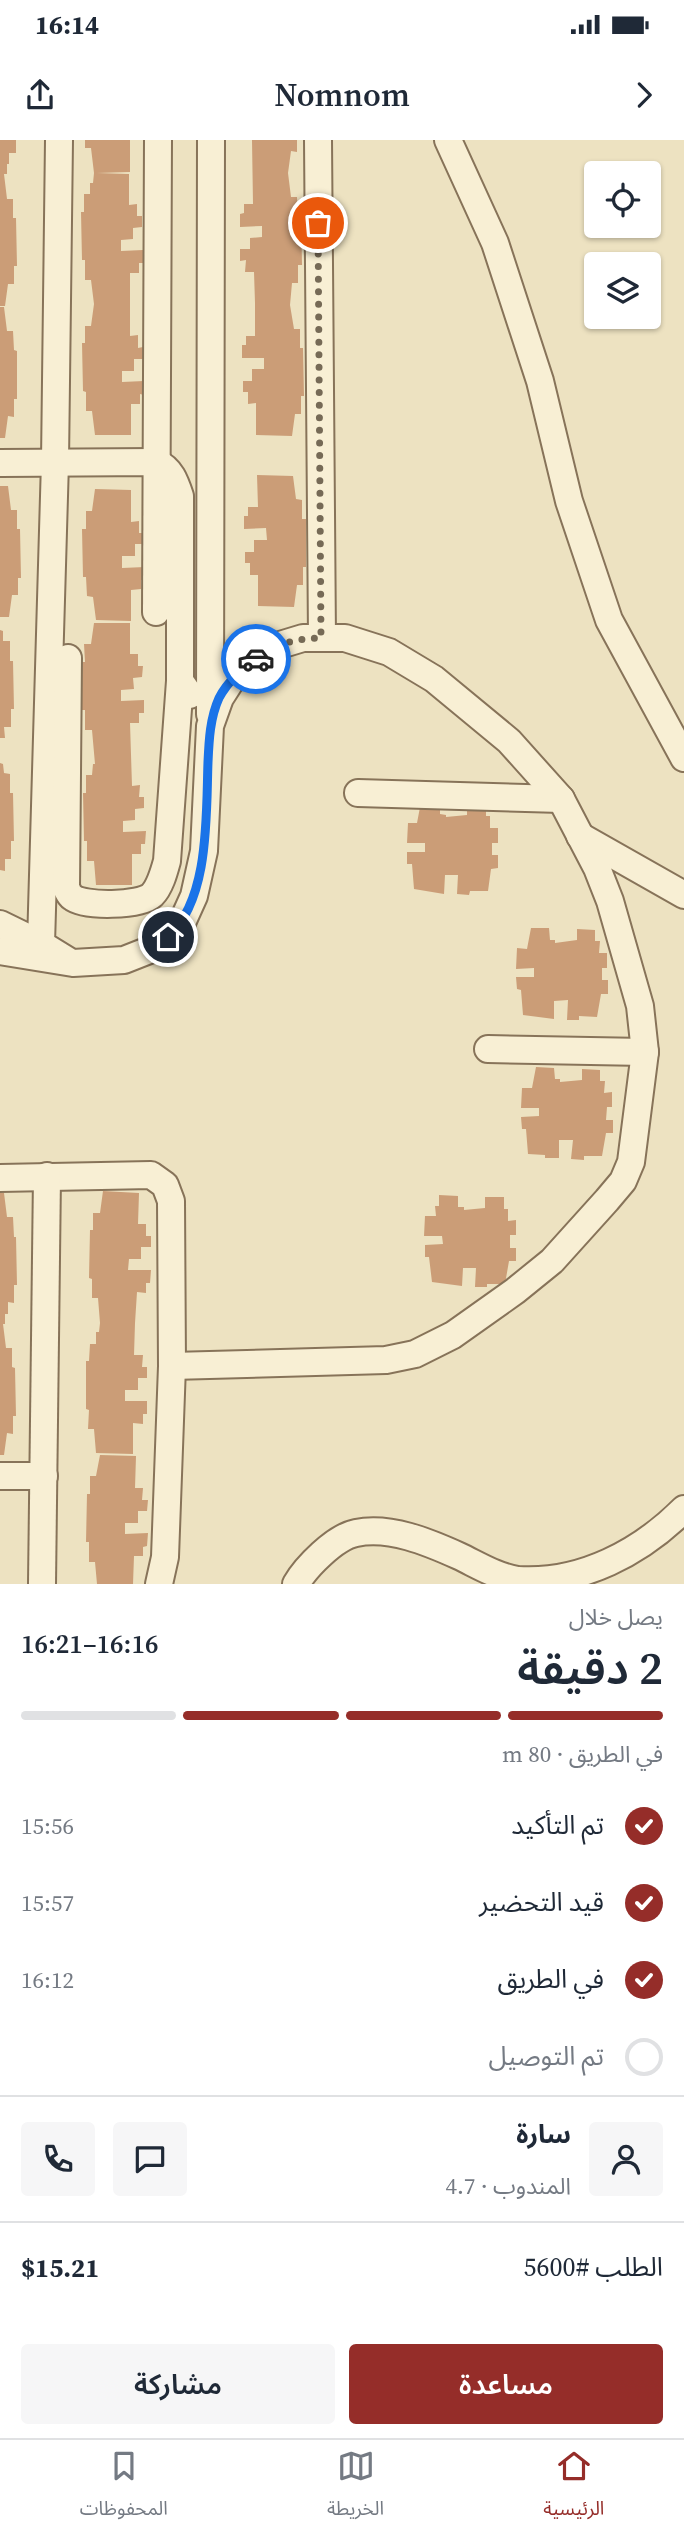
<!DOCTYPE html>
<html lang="ar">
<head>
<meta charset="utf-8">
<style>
	body { margin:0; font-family:"Source Serif 4","Noto Sans Arabic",serif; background:#f6f6f7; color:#1f2937; direction:rtl; height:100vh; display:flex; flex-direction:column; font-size:26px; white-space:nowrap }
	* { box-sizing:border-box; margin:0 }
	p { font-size:23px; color:#747a83 }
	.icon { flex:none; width:38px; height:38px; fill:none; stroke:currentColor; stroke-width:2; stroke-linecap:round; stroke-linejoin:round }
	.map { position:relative; height:1444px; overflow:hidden; direction:ltr }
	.drawer { display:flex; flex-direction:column; background:#fff; flex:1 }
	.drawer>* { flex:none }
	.tools { position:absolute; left:584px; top:21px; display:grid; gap:14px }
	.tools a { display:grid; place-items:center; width:77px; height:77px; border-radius:7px; background:#fff; box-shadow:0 2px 5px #0004; font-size:35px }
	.pin { position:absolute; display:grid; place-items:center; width:60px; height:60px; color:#fff; margin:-30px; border:4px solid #fff; border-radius:50%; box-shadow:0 2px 7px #0007 }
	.courier { position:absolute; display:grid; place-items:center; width:70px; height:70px; margin:-35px; border:5px solid #1a73e8; border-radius:50%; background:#fff; color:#222; box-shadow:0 2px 9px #0007 }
	.headline em { font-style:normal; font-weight:600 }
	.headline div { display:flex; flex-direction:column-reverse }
	.headline { display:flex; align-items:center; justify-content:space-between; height:119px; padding:0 21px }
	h1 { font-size:46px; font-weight:600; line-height:52px }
	.bar { display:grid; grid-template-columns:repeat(4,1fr); gap:10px 7px; align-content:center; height:84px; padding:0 21px }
	.bar i { height:9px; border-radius:5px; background:#e0e1e3 }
	.bar .active { background:#952d29 }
	.bar p { grid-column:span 4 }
	.line { display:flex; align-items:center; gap:18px; padding:0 21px; border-top:2px solid #e0e1e3 }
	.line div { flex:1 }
	.round { display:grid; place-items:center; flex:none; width:74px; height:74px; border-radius:7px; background:#f6f6f7 }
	ol { padding:0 21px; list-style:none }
	li { display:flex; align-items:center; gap:21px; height:77px }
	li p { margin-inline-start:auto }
	li .icon { padding:7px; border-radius:50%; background:#952d29; color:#fff; stroke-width:4 }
	li:last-child { color:#747a83 }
	li i { width:38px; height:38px; border:4px solid #e0e1e3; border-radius:50% }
	.button { display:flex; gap:14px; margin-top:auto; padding:14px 21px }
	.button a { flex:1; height:80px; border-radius:7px; background:#952d29; color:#fff; font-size:28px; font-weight:600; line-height:80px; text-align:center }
	.button a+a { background:#f6f6f7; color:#1f2937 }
	.status { display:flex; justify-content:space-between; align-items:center; height:49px; padding:0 35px; background:#fff; direction:ltr }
	.status svg { height:19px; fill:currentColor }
	header { display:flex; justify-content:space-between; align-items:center; height:91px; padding:0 21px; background:#fff; font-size:32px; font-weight:600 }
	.tabs { display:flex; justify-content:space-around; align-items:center; height:98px; border-top:2px solid #e0e1e3; background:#fff; font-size:19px; color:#747a83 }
	.tabs a { display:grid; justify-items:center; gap:4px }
	.tabs .active { color:#952d29 }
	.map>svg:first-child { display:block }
</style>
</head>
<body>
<div class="status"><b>16:14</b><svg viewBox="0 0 49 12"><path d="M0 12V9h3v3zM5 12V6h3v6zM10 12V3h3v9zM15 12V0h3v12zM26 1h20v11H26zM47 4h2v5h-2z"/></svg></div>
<header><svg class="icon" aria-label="forward" viewBox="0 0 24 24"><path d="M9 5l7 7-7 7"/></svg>Nomnom<svg class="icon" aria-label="share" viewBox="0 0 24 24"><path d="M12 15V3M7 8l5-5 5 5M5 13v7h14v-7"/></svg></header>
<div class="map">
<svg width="684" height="1444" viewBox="0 0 684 1444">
	<rect width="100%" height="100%" fill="#ede2c1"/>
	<!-- building -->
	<g fill="#cb9d77">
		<polygon points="0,0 16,0 16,13 9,13 9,24 7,24 7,34 4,34 7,59 13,59 13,78 16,78 17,126 14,126 14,144 8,144 5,166 0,166"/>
		<polygon points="85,0 130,0 130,32 97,33 129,34 129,65 137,64 137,76 142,76 142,87 133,88 133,99 121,100 121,111 143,110 143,123 139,123 139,133 130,133 130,196 138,195 138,208 143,207 143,219 134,219 134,231 122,231 122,242 144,241 144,255 140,254 140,264 131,264 131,295 95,295 92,271 86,271 86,252 83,251 82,203 85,203 85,186 91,186 94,164 91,140 85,140 85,120 82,120 81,72 84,72 84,54 90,54 90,43 93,43 94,33 91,8 85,8"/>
		<polygon points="252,0 297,0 297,12 291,11 288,33 291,57 297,57 298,77 301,77 302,125 298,125 298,143 292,143 290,165 294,189 300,189 300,208 303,208 304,256 301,256 301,274 295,274 292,296 256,295 256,263 248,264 248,252 243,252 243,241 252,241 252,229 264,229 264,218 242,218 242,205 246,205 246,196 255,196 255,163 254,132 245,132 246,120 240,121 240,109 250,109 250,98 262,97 262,86 240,87 240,74 244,73 244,64 253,64"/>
		<polygon points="0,167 4,167 7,191 13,191 14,210 17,211 17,259 14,259 14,277 8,276 5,298 0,298"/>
		<polygon points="257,335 293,336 296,359 302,360 302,379 306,379 306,427 303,427 303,445 297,445 294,467 258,466 258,435 250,435 250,423 245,423 245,412 254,412 254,400 267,400 266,388 244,389 244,376 248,376 248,367 258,367"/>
		<polygon points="0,346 8,346 11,370 17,370 17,389 20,389 21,438 18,438 18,455 12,455 9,477 0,477"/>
		<polygon points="95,349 131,350 131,382 139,381 139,393 144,393 144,404 135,404 135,416 122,416 122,428 145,427 145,440 141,440 141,449 131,450 131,481 96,480 93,457 87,456 86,437 83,437 82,389 86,389 86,371 92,371"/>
		<polygon points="94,483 130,483 130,514 138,514 138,526 143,526 142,537 133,538 134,549 121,550 121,561 144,560 144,573 139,573 139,583 130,583 132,646 140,645 139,657 144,657 144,668 135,669 135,680 123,681 123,692 146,691 145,704 141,704 141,714 132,714 132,745 96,745 94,721 87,721 87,701 84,701 83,653 86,653 86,635 92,635 93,624 95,624 92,590 85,590 85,570 82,570 81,522 85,522 84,504 91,504"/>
		<polygon points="0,490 3,491 3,501 10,501 10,521 13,521 14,569 11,569 11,587 4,587 5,598 0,598"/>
		<polygon points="0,623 3,624 4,633 10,634 10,653 13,653 14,701 11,701 11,719 5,719 5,731 0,730"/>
		<polygon points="421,662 440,663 440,674 446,675 446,677 467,675 467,664 486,665 486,676 490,676 490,688 498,688 498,703 492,703 492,715 498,715 498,728 491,729 488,751 470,751 469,755 457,754 458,735 445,735 444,754 414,749 412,724 407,724 407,712 425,712 425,703 407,703 408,683 417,683"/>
		<polygon points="531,788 549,788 550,800 555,800 555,803 577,800 577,789 595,790 595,801 600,801 599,813 607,813 607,828 602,828 602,840 608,840 608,854 601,854 597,877 579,876 579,880 567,880 568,860 554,861 554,879 523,875 521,850 517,849 516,837 534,837 534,828 516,829 517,808 527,809"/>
		<polygon points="536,927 554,928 555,939 560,939 560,942 582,940 582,929 600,930 600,941 605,941 604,953 612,952 612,967 607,967 606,980 613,980 613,993 606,993 602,1016 584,1016 584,1020 571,1019 573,1000 559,1000 559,1018 545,1018 545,1015 528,1014 526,989 522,989 521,977 539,976 539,968 521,968 522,948 532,948"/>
		<polygon points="103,1051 139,1053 138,1084 146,1084 146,1096 151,1096 151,1107 141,1107 141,1119 129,1119 128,1130 151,1130 150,1143 146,1143 146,1153 137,1152 135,1183 134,1215 143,1215 142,1227 147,1227 147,1238 138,1238 138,1250 125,1250 125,1261 147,1261 147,1274 143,1274 143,1284 133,1283 133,1314 96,1313 94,1289 88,1289 89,1270 86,1269 86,1221 89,1221 90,1204 96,1204 96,1192 99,1192 100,1183 98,1158 92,1158 92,1139 89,1138 90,1090 93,1090 93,1073 100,1073"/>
		<polygon points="0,1053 4,1053 7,1077 13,1077 14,1097 16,1097 17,1145 14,1145 14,1163 8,1162 8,1174 5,1174 5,1184 3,1184 6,1208 12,1208 12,1227 15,1228 16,1276 13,1276 13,1294 7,1293 4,1315 0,1315"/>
		<polygon points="439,1055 458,1056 458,1067 464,1067 464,1070 485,1068 485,1057 504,1057 504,1069 508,1069 508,1081 516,1080 516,1095 510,1095 510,1108 516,1108 516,1121 509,1121 505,1144 487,1144 487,1147 475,1147 476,1128 463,1128 462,1146 432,1142 429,1117 425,1117 425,1105 443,1104 442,1096 424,1096 425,1076 436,1076 435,1066 439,1066"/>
		<polygon points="100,1315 136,1316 135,1348 143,1348 142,1360 148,1360 147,1371 138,1371 138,1383 125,1383 125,1394 148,1393 147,1406 143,1407 143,1416 134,1416 133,1444 97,1444 95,1422 89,1422 89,1402 86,1402 87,1354 90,1354 90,1336 96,1336"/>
	</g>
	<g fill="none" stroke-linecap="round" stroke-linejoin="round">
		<!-- minor casing -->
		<g stroke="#877359" stroke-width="30">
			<g id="minor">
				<polyline points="59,0 55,322 41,804 67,820"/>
				<polyline points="318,0 322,498"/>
				<polyline points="448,0 495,103 540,241 569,361 609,480 684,618"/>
				<path d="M0,323L156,322C171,329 175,341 180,356V541L190,555"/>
				<polyline points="156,472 158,0"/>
				<path d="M68,518L66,748C68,751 69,755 72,757C84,767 140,766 152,755C160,747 164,732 167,721L180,541"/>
				<polyline points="210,574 211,0"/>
				<polyline points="358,653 561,659"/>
				<polyline points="580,696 684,755"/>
				<polyline points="0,784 41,804"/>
				<polyline points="0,811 73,823 124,820 157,807 180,787 194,756 204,711 210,586 220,558 236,533 270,508 303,498 345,498 389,512 434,539 509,601 561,659 597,728 610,761 640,866 645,912 631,1022 623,1041 607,1060 552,1121 515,1151 453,1195 415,1214 386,1220 172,1226"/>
				<polyline points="488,909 645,912"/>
				<polyline points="0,1038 151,1035 165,1045 171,1061 172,1226 165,1417 159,1444"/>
				<polyline points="0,1336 44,1336"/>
				<polyline points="42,1444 47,1036"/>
				<path d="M296,1444C306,1427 335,1397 356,1393C390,1386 428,1402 459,1416C478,1425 497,1437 518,1440C582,1444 641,1412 684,1369"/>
			</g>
		</g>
		<!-- minor -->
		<use href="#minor" stroke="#f8efd4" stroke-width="26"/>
	</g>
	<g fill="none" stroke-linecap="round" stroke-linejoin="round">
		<!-- done -->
		<path stroke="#766a56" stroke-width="7" stroke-dasharray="0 12.6" d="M256,519C276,504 297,498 321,498L318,83"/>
		<!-- route -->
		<path stroke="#1a73e8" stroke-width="9" d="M168,797C210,759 206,674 208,622C209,600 210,578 219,558C228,541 241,530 256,519"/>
	</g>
</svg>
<div class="tools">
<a><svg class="icon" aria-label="locate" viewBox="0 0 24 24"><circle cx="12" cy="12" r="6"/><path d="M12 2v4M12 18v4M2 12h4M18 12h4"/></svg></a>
<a><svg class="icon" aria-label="layers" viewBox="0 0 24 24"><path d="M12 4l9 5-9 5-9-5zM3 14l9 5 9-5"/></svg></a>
</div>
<div class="pin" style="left:318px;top:83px;background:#ea580c"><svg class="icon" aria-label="bag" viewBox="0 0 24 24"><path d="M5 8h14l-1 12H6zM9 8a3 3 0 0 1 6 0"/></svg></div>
<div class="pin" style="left:168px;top:797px;background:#1f2937"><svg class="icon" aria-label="home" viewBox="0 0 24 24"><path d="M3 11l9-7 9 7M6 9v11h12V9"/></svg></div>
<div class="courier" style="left:256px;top:519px"><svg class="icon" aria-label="car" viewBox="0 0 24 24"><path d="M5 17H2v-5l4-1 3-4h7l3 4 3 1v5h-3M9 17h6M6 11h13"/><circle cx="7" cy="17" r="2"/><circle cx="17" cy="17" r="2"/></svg></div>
</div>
<section class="drawer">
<div class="headline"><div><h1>2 دقيقة</h1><p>يصل خلال</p></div><em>16:16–16:21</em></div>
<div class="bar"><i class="active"></i><i class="active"></i><i class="active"></i><i></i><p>في الطريق · 80 m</p></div>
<ol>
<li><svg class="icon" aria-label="check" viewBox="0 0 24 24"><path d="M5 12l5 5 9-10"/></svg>تم التأكيد<p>15:56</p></li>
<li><svg class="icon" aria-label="check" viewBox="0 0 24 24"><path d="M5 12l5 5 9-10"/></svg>قيد التحضير<p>15:57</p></li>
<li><svg class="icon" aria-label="check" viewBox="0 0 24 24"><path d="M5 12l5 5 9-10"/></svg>في الطريق<p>16:12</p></li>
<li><i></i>تم التوصيل</li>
</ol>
<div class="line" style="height:126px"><a class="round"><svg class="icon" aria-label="person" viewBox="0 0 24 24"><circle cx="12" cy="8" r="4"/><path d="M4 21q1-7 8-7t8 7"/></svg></a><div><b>سارة</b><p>المندوب · 4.7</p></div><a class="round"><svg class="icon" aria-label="chat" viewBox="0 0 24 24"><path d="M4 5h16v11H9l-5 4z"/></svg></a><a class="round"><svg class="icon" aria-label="phone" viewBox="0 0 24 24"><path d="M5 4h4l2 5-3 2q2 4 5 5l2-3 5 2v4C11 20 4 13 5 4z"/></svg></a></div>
<div class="line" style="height:91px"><div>الطلب #5600</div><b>$15.21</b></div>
<div class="button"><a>مساعدة</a><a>مشاركة</a></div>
</section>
<nav class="tabs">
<a class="active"><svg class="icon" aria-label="home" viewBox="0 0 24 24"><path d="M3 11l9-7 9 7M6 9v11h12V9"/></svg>الرئيسية</a>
<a><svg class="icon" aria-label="map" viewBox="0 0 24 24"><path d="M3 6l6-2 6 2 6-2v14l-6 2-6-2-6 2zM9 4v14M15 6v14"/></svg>الخريطة</a>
<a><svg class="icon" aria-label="saved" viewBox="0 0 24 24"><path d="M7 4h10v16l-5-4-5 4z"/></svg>المحفوظات</a>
</nav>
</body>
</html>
